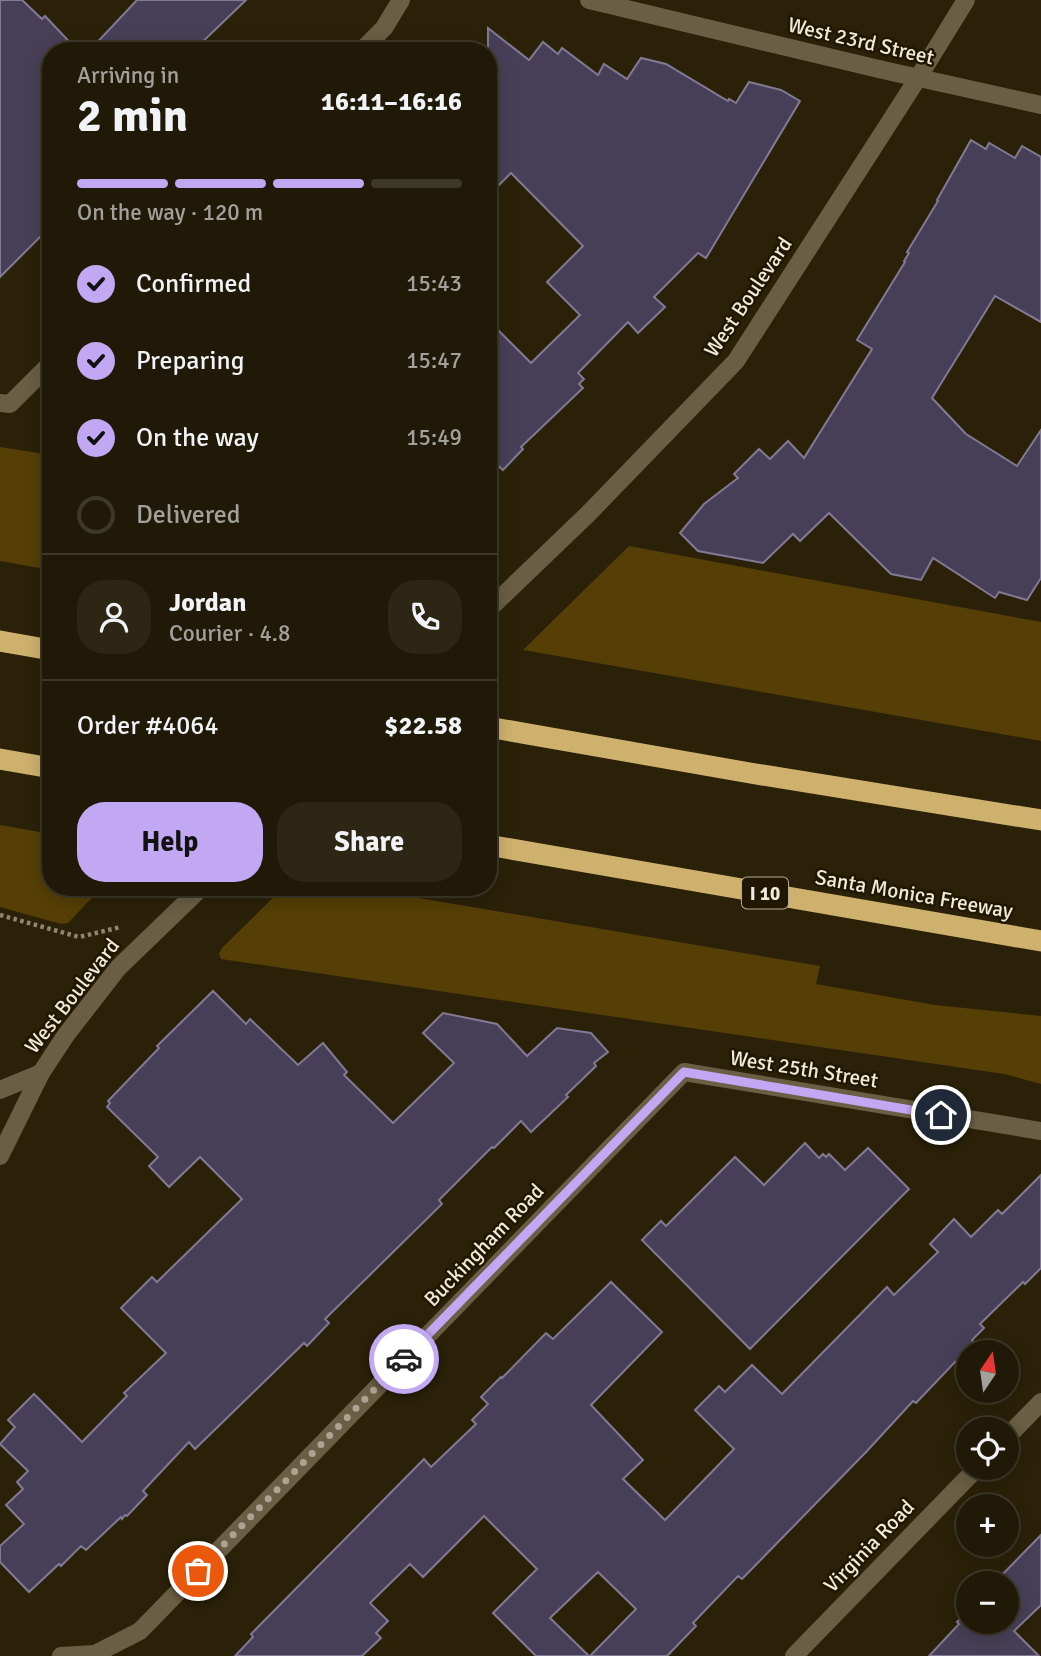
<!DOCTYPE html>
<html lang="en">
<head>
<meta charset="utf-8">
<style>
	body { margin:0; font-family:Signika,sans-serif; background:#2d2615; color:#f1f3f6; height:100vh; display:flex; flex-direction:column; font-size:26px; white-space:nowrap }
	* { box-sizing:border-box; margin:0 }
	p { font-size:23px; color:#a2a09b }
	.icon { flex:none; width:38px; height:38px; fill:none; stroke:currentColor; stroke-width:2; stroke-linecap:round; stroke-linejoin:round }
	.map { position:relative; flex:1; overflow:hidden }
	.sheet { position:absolute; left:42px; top:42px; width:455px; height:854px; display:flex; flex-direction:column; background:#201907; border-radius:28px; box-shadow:0 4px 18px #0003,0 0 0 2px #3d3828 }
	.sheet>* { flex:none }
	.needle { width:46px; rotate:13deg }
	.fabs { position:absolute; left:956px; top:1340px; display:grid; gap:14px }
	.fabs a { display:grid; place-items:center; width:63px; height:63px; border-radius:50%; background:#201907; box-shadow:0 4px 18px #0003,0 0 0 2px #3d3828; font-size:35px }
	.pin { position:absolute; display:grid; place-items:center; width:60px; height:60px; color:#fff; margin:-30px; border:4px solid #fff; border-radius:50%; box-shadow:0 2px 7px #0007 }
	.courier { position:absolute; display:grid; place-items:center; width:70px; height:70px; margin:-35px; border:5px solid #c2a8f3; border-radius:50%; background:#fff; color:#222; box-shadow:0 2px 9px #0007 }
	.summary em { font-style:normal; font-weight:800 }
	.summary div { display:flex; flex-direction:column-reverse }
	.summary { display:flex; align-items:center; justify-content:space-between; height:119px; padding:0 35px }
	h1 { font-size:46px; font-weight:800; line-height:52px }
	.bar { display:grid; grid-template-columns:repeat(4,1fr); gap:10px 7px; align-content:center; height:84px; padding:0 35px }
	.bar i { height:9px; border-radius:5px; background:#3d3828 }
	.bar .on { background:#c2a8f3 }
	.bar p { grid-column:span 4 }
	.line { display:flex; align-items:center; gap:18px; padding:0 35px; border-top:2px solid #3d3828 }
	.line div { flex:1 }
	.round { display:grid; place-items:center; flex:none; width:74px; height:74px; border-radius:28px; background:#2d2615 }
	ol { padding:0 35px; list-style:none }
	li { display:flex; align-items:center; gap:21px; height:77px }
	li p { margin-inline-start:auto }
	li .icon { padding:7px; border-radius:50%; background:#c2a8f3; color:#111; stroke-width:4 }
	li:last-child { color:#a2a09b }
	li i { width:38px; height:38px; border:4px solid #3d3828; border-radius:50% }
	.action { display:flex; gap:14px; margin-top:auto; padding:14px 35px }
	.action a { flex:1; height:80px; border-radius:28px; background:#c2a8f3; color:#111; font-size:28px; font-weight:800; line-height:80px; text-align:center }
	.action a+a { background:#2d2615; color:#f1f3f6 }
	.map>svg:first-child { display:block }
</style>
</head>
<body>
<div class="map">
<svg width="1041" height="1656" viewBox="0 0 1041 1656">
	<rect width="100%" height="100%" fill="#2b2109"/>
	<!-- green -->
	<g fill="#553f06">
		<polygon points="0,447 51,455 51,570 0,561"/>
		<polygon points="629,546 1041,622 1041,741 523,650"/>
		<polygon points="0,825 51,834 51,887 102,887 68,923 61,924 0,907"/>
		<polygon points="284,887 354,887 820,966 816,984 935,1005 1041,1016 1041,1084 1004,1074 221,959 219,954 222,948"/>
	</g>
	<!-- building -->
	<g fill="#473f57" stroke="#827a94" stroke-width="2">
		<polygon points="0,0 22,0 42,19 45,16 78,51 51,51 51,226 0,277"/>
		<polygon points="137,0 246,0 193,51 89,51"/>
		<polygon points="488,28 529,60 543,42 558,54 562,48 598,75 604,64 627,79 641,58 666,64 728,101 729,99 736,103 749,82 781,90 800,101 706,258 698,253 654,297 665,307 638,333 628,322 578,373 584,379 579,384 583,388 521,447 523,449 503,470 488,457 488,320 531,363 580,315 547,282 583,246 511,173 488,196"/>
		<polygon points="971,140 986,149 989,143 1015,158 1022,146 1041,157 1041,322 995,296 932,398 966,434 1017,466 1041,430 1041,578 1027,600 999,592 995,598 933,558 921,580 891,574 829,513 800,541 793,534 763,563 698,551 680,533 704,504 738,478 734,474 759,449 770,459 788,441 804,458 872,349 857,340 905,262 904,261 909,253 907,252 938,201 937,200"/>
		<polygon points="213,991 246,1024 250,1019 298,1065 323,1043 347,1072 344,1075 393,1123 454,1063 423,1033 443,1013 497,1024 527,1056 557,1028 591,1033 608,1052 594,1063 596,1066 566,1095 568,1097 531,1132 521,1121 494,1148 492,1147 439,1200 442,1204 325,1319 329,1323 307,1346 304,1343 195,1449 189,1442 143,1491 147,1495 127,1516 125,1515 122,1519 121,1517 86,1550 81,1546 61,1566 59,1564 29,1592 0,1562 0,1546 24,1524 6,1505 23,1489 17,1482 28,1471 0,1444 15,1427 8,1420 34,1394 82,1442 127,1396 124,1393 166,1353 121,1308 152,1277 157,1282 242,1199 200,1157 169,1187 149,1166 158,1157 107,1107 110,1103 108,1101 159,1048 157,1046"/>
		<polygon points="805,1143 819,1158 823,1154 826,1157 829,1154 845,1170 868,1148 909,1189 750,1349 642,1240 661,1221 666,1226 735,1157 764,1185"/>
		<polygon points="1041,1175 1041,1268 1025,1284 1023,1282 980,1324 984,1328 972,1340 975,1344 956,1364 955,1362 916,1403 913,1401 867,1451 742,1579 738,1576 693,1623 696,1626 667,1656 590,1656 636,1609 598,1572 550,1618 589,1656 536,1656 493,1613 537,1569 484,1516 423,1577 410,1564 370,1603 388,1621 376,1633 381,1638 362,1656 235,1656 253,1637 251,1634 424,1459 431,1467 476,1424 472,1420 488,1404 481,1397 501,1377 502,1378 546,1333 553,1339 611,1282 662,1332 591,1405 643,1460 623,1479 665,1520 734,1449 695,1410 719,1386 725,1392 752,1365 782,1394 887,1287 894,1295 938,1252 930,1244 954,1219 971,1237 998,1210 1002,1214"/>
		<polygon points="1041,1535 1041,1605 1014,1631 1039,1656 929,1656 959,1624 957,1622 968,1611 968,1622 1006,1622 1006,1584 993,1584"/>
	</g>
	<g fill="none" stroke-linecap="round" stroke-linejoin="round">
		<!-- path -->
		<polyline stroke="#8e8672" stroke-width="4.5" stroke-dasharray="3.5 3.5" stroke-linecap="butt" points="0,915 79,937 121,927"/>
		<!-- minor -->
		<g stroke="#6a5e44" stroke-width="18">
			<polyline points="589,0 883,70 1041,105"/>
			<polyline points="361,51 384,28 401,0"/>
			<polyline points="0,403 10,404 51,363"/>
			<polyline points="488,610 588,514 736,361 918,78 966,0"/>
			<polyline points="0,1090 41,1073"/>
			<polyline points="0,1156 41,1073 66,1035 118,968 202,887"/>
			<polyline points="1006,1438 1041,1402"/>
			<polyline points="61,1656 95,1654 140,1631 684,1072 1041,1131"/>
			<polyline points="794,1656 977,1468"/>
		</g>
		<!-- highway -->
		<g stroke="#cfb16e" stroke-width="21">
			<polyline points="0,641 51,650"/>
			<polyline points="488,727 750,773 1041,820"/>
			<polyline points="0,759 51,768"/>
			<polyline points="488,845 1041,941"/>
		</g>
	</g>
	<g fill="none" stroke-linecap="round" stroke-linejoin="round">
		<!-- done -->
		<polyline stroke="#aba492" stroke-width="7" stroke-dasharray="0 12.6" points="198,1571 404,1359"/>
		<!-- route -->
		<polyline stroke="#c2a8f3" stroke-width="9" points="404,1359 684,1072 941,1115"/>
	</g>
	<g text-anchor="middle" stroke-width="5" stroke-linejoin="round" paint-order="stroke">
		<!-- shield labels -->
		<rect fill="#211701" stroke="#b2ab9a" stroke-width="2" x="742" y="877.5" width="46" height="31" rx="5"/>
		<g font-size="19" font-weight="bold" fill="#f0eadb">
			<text x="765" y="900">I 10</text>
		</g>
		<!-- street labels -->
		<g font-size="21" fill="#f0eadb" stroke="#211701">
			<text transform="translate(861 41) rotate(13)" y="7">West 23rd Street</text>
			<text transform="translate(748 297) rotate(-56)" y="7">West Boulevard</text>
			<text transform="translate(914 894) rotate(10)" y="7">Santa Monica Freeway</text>
			<text transform="translate(72 996) rotate(-52)" y="7">West Boulevard</text>
			<text transform="translate(804 1069) rotate(9)" y="7">West 25th Street</text>
			<text transform="translate(484 1245) rotate(-46)" y="7">Buckingham Road</text>
			<text transform="translate(869 1546) rotate(-46)" y="7">Virginia Road</text>
		</g>
	</g>
</svg>
<div class="fabs">
<a><svg class="needle" viewBox="-14 -14 28 28"><path d="M0-13l5 13h-10z" fill="#e53935"/><path d="M0 13l5-13h-10z" fill="#a2a09b"/></svg></a>
<a><svg class="icon" aria-label="locate" viewBox="0 0 24 24"><circle cx="12" cy="12" r="6"/><path d="M12 2v4M12 18v4M2 12h4M18 12h4"/></svg></a>
<a>+</a>
<a>−</a>
</div>
<div class="pin" style="left:198px;top:1571px;background:#ea580c"><svg class="icon" aria-label="bag" viewBox="0 0 24 24"><path d="M5 8h14l-1 12H6zM9 8a3 3 0 0 1 6 0"/></svg></div>
<div class="pin" style="left:941px;top:1115px;background:#1f2937"><svg class="icon" aria-label="home" viewBox="0 0 24 24"><path d="M3 11l9-7 9 7M6 9v11h12V9"/></svg></div>
<div class="courier" style="left:404px;top:1359px"><svg class="icon" aria-label="car" viewBox="0 0 24 24"><path d="M5 17H2v-5l4-1 3-4h7l3 4 3 1v5h-3M9 17h6M6 11h13"/><circle cx="7" cy="17" r="2"/><circle cx="17" cy="17" r="2"/></svg></div>
<section class="sheet">
<div class="summary"><div><h1>2 min</h1><p>Arriving in</p></div><em>16:11–16:16</em></div>
<div class="bar"><i class="on"></i><i class="on"></i><i class="on"></i><i></i><p>On the way · 120 m</p></div>
<ol>
<li><svg class="icon" aria-label="check" viewBox="0 0 24 24"><path d="M5 12l5 5 9-10"/></svg>Confirmed<p>15:43</p></li>
<li><svg class="icon" aria-label="check" viewBox="0 0 24 24"><path d="M5 12l5 5 9-10"/></svg>Preparing<p>15:47</p></li>
<li><svg class="icon" aria-label="check" viewBox="0 0 24 24"><path d="M5 12l5 5 9-10"/></svg>On the way<p>15:49</p></li>
<li><i></i>Delivered</li>
</ol>
<div class="line" style="height:126px"><a class="round"><svg class="icon" aria-label="person" viewBox="0 0 24 24"><circle cx="12" cy="8" r="4"/><path d="M4 21q1-7 8-7t8 7"/></svg></a><div><b>Jordan</b><p>Courier · 4.8</p></div><a class="round"><svg class="icon" aria-label="phone" viewBox="0 0 24 24"><path d="M5 4h4l2 5-3 2q2 4 5 5l2-3 5 2v4C11 20 4 13 5 4z"/></svg></a></div>
<div class="line" style="height:91px"><div>Order #4064</div><b>$22.58</b></div>
<div class="action"><a>Help</a><a>Share</a></div>
</section>
</div>
</body>
</html>
